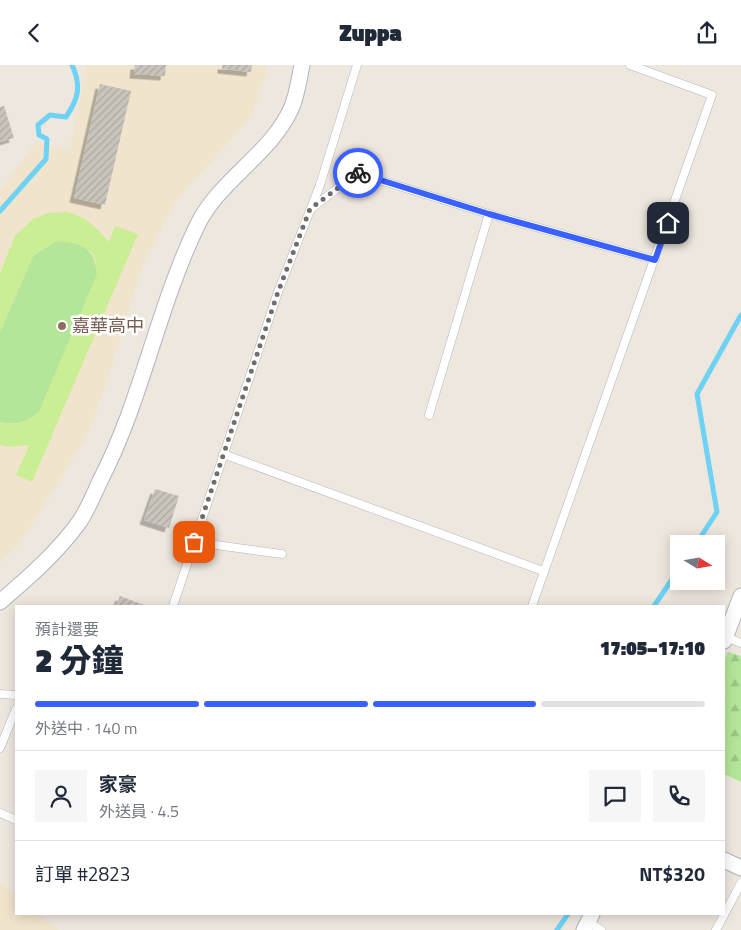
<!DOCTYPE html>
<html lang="zh-TW">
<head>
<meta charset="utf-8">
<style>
	body { margin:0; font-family:"Titillium Web","Noto Sans TC",sans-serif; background:#f6f6f7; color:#1f2937; height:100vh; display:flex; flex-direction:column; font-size:19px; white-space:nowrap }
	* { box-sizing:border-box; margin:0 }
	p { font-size:16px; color:#747a83 }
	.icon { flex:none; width:28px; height:28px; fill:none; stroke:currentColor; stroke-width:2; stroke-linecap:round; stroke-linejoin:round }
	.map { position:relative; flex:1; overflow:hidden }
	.drawer { position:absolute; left:15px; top:540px; width:710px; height:310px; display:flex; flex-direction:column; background:#fff; border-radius:0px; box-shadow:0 2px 12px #0003 }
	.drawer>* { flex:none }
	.needle { width:32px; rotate:101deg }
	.tools { position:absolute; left:670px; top:470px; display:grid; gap:10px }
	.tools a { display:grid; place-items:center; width:55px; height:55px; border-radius:0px; background:#fff; box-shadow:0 2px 12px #0003; font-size:25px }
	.pin { position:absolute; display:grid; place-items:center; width:42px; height:42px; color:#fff; margin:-21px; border-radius:10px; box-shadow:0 2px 8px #0006 }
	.courier { position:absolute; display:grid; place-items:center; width:50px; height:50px; margin:-25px; border:4px solid #3a61ff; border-radius:50%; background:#fff; color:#222; box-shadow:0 1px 6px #0007 }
	.summary em { font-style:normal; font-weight:800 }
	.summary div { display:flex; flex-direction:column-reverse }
	.summary { display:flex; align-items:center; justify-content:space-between; height:85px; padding:0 20px }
	h1 { font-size:32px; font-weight:800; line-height:38px }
	.bar { display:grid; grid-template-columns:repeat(4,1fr); gap:8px 5px; align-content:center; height:60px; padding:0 20px }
	.bar i { height:6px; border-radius:4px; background:#e0e1e3 }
	.bar .active { background:#3a61ff }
	.bar p { grid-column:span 4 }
	.line { display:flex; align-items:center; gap:12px; padding:0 20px; border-top:1px solid #e0e1e3 }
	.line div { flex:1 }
	.round { display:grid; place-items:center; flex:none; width:52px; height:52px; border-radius:0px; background:#f6f6f7 }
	header { display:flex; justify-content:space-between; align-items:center; height:65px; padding:0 20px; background:#fff; font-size:22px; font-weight:800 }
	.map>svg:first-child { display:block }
</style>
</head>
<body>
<header><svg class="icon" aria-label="back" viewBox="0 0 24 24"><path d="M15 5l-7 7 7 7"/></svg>Zuppa<svg class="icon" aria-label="share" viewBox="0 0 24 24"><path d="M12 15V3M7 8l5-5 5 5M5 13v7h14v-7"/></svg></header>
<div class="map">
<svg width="741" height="865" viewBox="0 0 741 865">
	<defs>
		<pattern id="forest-firs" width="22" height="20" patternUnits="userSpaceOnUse" patternTransform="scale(1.25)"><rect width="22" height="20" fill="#b4e699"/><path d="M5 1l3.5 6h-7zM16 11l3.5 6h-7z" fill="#9bc584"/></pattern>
		<pattern id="building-hatch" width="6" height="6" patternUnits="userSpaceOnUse" patternTransform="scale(1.25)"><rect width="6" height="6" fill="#c9c5bc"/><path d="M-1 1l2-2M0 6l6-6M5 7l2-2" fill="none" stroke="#ada9a2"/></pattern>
		<filter id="shadow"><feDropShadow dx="-4.5" dy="4.5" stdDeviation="0" flood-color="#0004"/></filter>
	</defs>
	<rect width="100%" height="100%" fill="#eee7de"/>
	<!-- education -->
	<g fill="#f0e4cd">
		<polygon points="87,0 267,0 264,16 250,53 175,137 143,200 105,322 87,371 19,480 0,497 0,126 35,78 70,84"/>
		<polygon points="0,818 16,831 16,849 38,849 58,865 0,865"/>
	</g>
	<!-- grass -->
	<path fill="#b4e699" d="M56,176C82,177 95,183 97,210L39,347C26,357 16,361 0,357V267L33,191Z"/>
	<!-- forest -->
	<polygon fill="url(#forest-firs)" points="728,587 741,591 741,717 724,709 724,596"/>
	<!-- pitch -->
	<path fill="#c9ee94" d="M68,147C90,154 94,161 109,177L115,161L138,169L32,417L16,410L29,380L10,382L0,380V357C16,361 26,357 39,347L97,210L96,197L92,188L79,179L57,176L46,182L33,191L0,267V208L15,171L33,154L48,148Z"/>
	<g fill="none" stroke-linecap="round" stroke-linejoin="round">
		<!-- stream -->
		<g stroke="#6dd2f4" stroke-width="5">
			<path d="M0,146L46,94L47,74L39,70L38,60L50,50L66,52C78,34 82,22 72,0"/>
			<polyline points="696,479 717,447 697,329 741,250"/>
			<polyline points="654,541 679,504"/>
			<polyline points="557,865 568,849"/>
		</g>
	</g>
	<!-- building -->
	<g fill="url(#building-hatch)" filter="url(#shadow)">
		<polygon points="135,0 166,0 165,11 134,9"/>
		<polygon points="222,0 252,0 251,7 222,4"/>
		<polygon points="100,19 131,26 105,140 74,133"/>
		<polygon points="4,41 14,73 0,77 0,42"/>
		<polygon points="155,424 179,431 169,463 144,455"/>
		<polygon points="120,531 144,540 144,541 116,541"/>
	</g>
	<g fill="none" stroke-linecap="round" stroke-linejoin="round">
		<!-- lane casing -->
		<g stroke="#b2b5c0" stroke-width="9">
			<g id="lane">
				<polyline points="312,143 357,108 489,149 655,195"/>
				<polyline points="429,350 489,149"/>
				<polyline points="223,389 543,506"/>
				<polyline points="194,477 282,489"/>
				<polyline points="173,541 278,227 320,120 357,0"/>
				<polyline points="532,541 712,30 630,0"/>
				<polyline points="726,572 741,578"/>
				<polyline points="0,629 16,630"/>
				<polyline points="0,683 16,644"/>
				<polyline points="0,748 16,755"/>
				<polyline points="588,857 601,865"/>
				<polyline points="716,865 741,818"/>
			</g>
		</g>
		<!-- street casing -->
		<g stroke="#b2b5c0" stroke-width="17">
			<g id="street">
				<path d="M0,537C28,513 58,487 80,456C88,444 94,429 100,416C142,335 157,244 197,161C218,116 270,90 291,44C297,31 299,14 302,0"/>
				<polyline points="724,576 741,531"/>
				<polyline points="724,795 741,803"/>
				<polyline points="584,865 592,849"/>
			</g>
		</g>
		<!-- lane -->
		<use href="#lane" stroke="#fff" stroke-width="8"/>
		<!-- street -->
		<use href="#street" stroke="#fff" stroke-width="15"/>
	</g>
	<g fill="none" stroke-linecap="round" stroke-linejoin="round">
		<!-- done -->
		<polyline stroke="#706d6a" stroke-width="5" stroke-dasharray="0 9" points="194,477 278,227 310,144 358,108"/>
		<!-- route -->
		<polyline stroke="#3a61ff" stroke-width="6" points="358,108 489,149 655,195 668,158"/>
	</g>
	<!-- markers -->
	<circle fill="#8d6e63" stroke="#fff" stroke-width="2" cx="62" cy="261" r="5"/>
	<g text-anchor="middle" stroke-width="5" stroke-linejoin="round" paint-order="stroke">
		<!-- education labels -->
		<g font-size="18" fill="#785e54" stroke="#fff" text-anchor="start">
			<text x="72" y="267">嘉華高中</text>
		</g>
	</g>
</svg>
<div class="tools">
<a><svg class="needle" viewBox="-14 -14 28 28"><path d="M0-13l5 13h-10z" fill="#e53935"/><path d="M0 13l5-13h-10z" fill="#747a83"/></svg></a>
</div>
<div class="pin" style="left:194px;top:477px;background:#ea580c"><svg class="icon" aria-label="bag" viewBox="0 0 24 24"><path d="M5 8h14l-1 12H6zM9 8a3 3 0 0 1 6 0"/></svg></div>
<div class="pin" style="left:668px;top:158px;background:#1f2937"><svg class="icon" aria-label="home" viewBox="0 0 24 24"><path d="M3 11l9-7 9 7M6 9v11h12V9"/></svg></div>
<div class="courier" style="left:358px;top:108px"><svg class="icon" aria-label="bike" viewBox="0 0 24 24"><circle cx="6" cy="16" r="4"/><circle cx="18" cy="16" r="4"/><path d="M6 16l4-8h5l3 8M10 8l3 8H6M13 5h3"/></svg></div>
<section class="drawer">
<div class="summary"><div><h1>2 分鐘</h1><p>預計還要</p></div><em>17:05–17:10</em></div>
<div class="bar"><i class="active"></i><i class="active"></i><i class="active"></i><i></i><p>外送中 · 140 m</p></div>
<div class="line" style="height:90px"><a class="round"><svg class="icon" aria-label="person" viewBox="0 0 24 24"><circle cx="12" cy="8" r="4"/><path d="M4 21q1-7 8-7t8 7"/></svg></a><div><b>家豪</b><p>外送員 · 4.5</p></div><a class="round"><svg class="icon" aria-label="chat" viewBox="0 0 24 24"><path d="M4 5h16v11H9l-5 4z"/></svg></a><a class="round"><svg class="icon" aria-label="phone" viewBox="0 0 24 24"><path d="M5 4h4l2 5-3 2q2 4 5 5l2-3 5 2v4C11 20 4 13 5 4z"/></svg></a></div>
<div class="line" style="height:65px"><div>訂單 #2823</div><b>NT$320</b></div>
</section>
</div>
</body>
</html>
